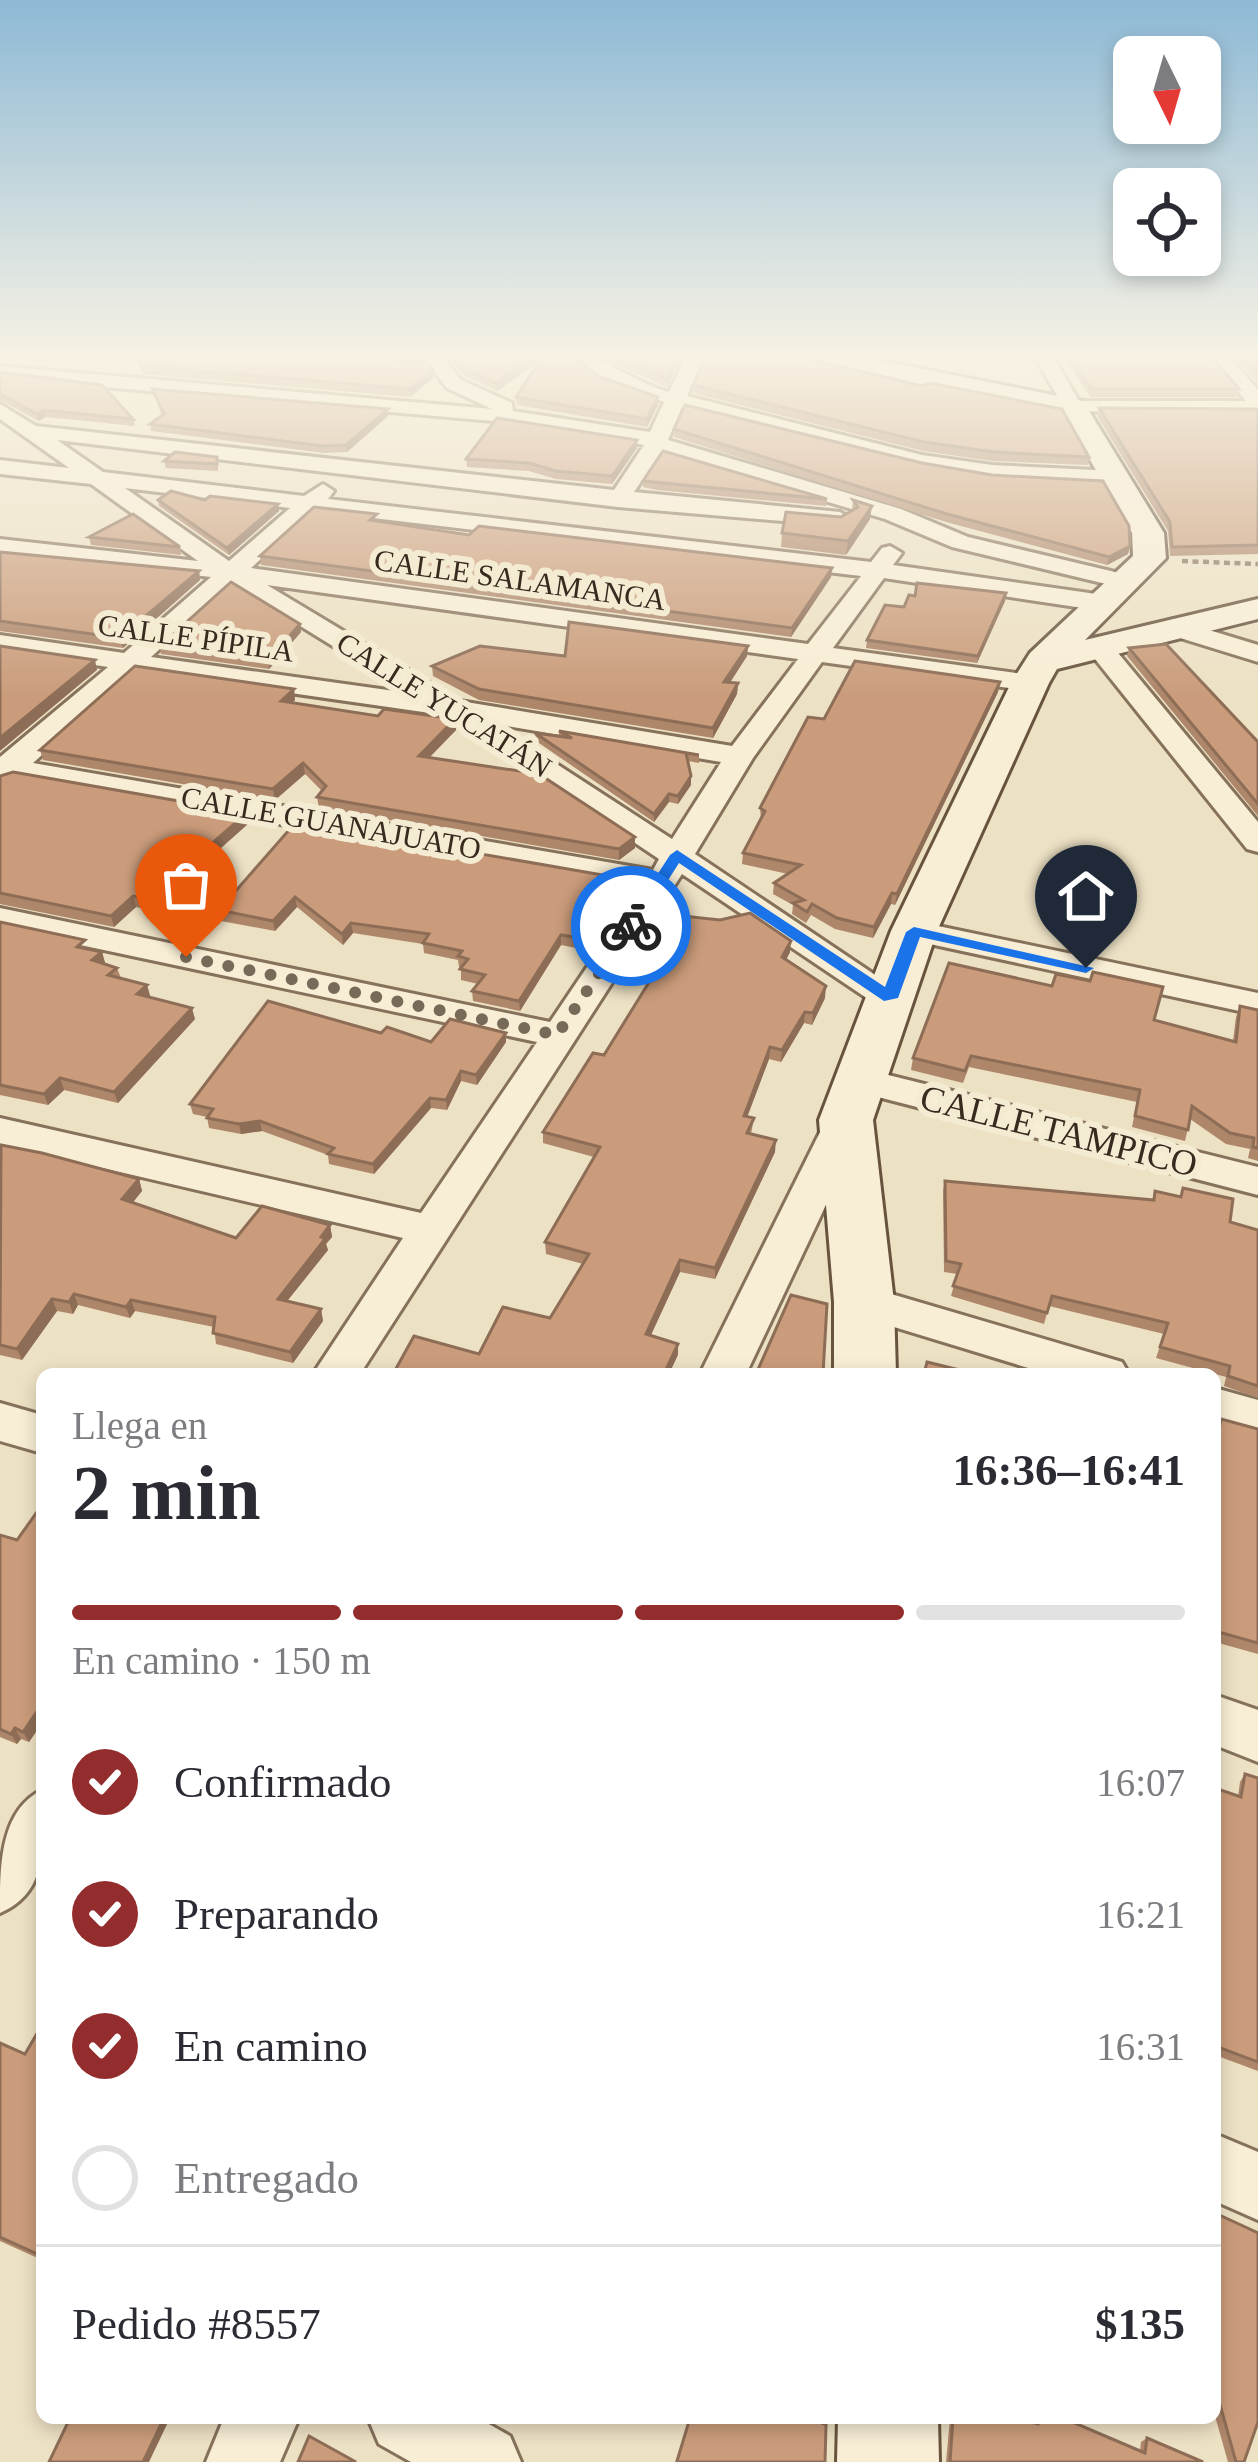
<!DOCTYPE html>
<html lang="es">
<head>
<meta charset="utf-8">
<style>
	body { margin:0; font-family:"Times New Roman",serif; background:#f7f7f7; color:#2b2b33; height:100vh; display:flex; flex-direction:column; font-size:45px; white-space:nowrap }
	* { box-sizing:border-box; margin:0 }
	p { font-size:39px; color:#7c7c81 }
	.icon { flex:none; width:66px; height:66px; fill:none; stroke:currentColor; stroke-width:2; stroke-linecap:round; stroke-linejoin:round }
	.map { position:relative; flex:1; overflow:hidden }
	.details { position:absolute; left:36px; top:1368px; width:1185px; height:1056px; display:flex; flex-direction:column; background:#fff; border-radius:18px; box-shadow:0 6px 18px #0003 }
	.details>* { flex:none }
	.needle { width:78px; rotate:175deg }
	.controls { position:absolute; left:1113px; top:36px; display:grid; gap:24px }
	.controls a { display:grid; place-items:center; width:108px; height:108px; border-radius:18px; background:#fff; box-shadow:0 6px 18px #0003; font-size:60px }
	.pin { position:absolute; display:grid; place-items:center; width:102px; height:102px; color:#fff; margin:-123px -51px; border-radius:50% 50% 50% 0; rotate:-45deg; box-shadow:0 0 12px #0007 }
	.pin .icon { rotate:45deg }
	.courier { position:absolute; display:grid; place-items:center; width:120px; height:120px; margin:-60px; border:9px solid #1a73e8; border-radius:50%; background:#fff; color:#222; box-shadow:0 3px 15px #0007 }
	.head em { font-style:normal; font-weight:800 }
	.head div { display:flex; flex-direction:column-reverse }
	.head { display:flex; align-items:center; justify-content:space-between; height:204px; padding:0 36px }
	h1 { font-size:78px; font-weight:800; line-height:90px }
	.bar { display:grid; grid-template-columns:repeat(4,1fr); gap:18px 12px; align-content:center; height:144px; padding:0 36px }
	.bar i { height:15px; border-radius:9px; background:#e1e1e2 }
	.bar .current { background:#932d2d }
	.bar p { grid-column:span 4 }
	.line { display:flex; align-items:center; gap:30px; padding:0 36px; border-top:3px solid #e1e1e2 }
	.line div { flex:1 }
	ol { padding:0 36px; list-style:none }
	li { display:flex; align-items:center; gap:36px; height:132px }
	li p { margin-inline-start:auto }
	li .icon { padding:12px; border-radius:50%; background:#932d2d; color:#fff; stroke-width:4 }
	li:last-child { color:#7c7c81 }
	li i { width:66px; height:66px; border:6px solid #e1e1e2; border-radius:50% }
	.map>svg:first-child { display:block }
</style>
</head>
<body>
<div class="map">
<svg width="1258" height="2462" viewBox="0 0 1258 2462">
	<rect width="100%" height="100%" fill="#ede1c4"/>
	<g fill="none" stroke-linecap="round" stroke-linejoin="round">
		<!-- street casing -->
		<g stroke="#86725b" stroke-width="6">
			<g id="street">
				<path d="M327,352H438L461,380L512,403L513,411L650,432L664,402L601,380L568,352C599,352 633,383 669,392L688,352H706L687,396L922,455L992,465L1115,471L1126,478L1115,485L992,479L922,467L682,407L668,440L901,509L968,537L1136,577L1139,582L1127,589L952,547L885,519L661,452L634,492L840,512L852,519L840,526L618,507L57,440L103,472L304,496L323,484L334,491L328,499L871,562L882,548L890,546L902,553L893,565L1103,595L1116,603L1103,611L884,578L833,648L1030,675L1044,683L1030,691L822,662L753,758L695,854L908,997L903,1005H877L682,874L360,1374H313L403,1238L0,1144V1118L421,1213L537,1042L0,928V908L550,1022L641,887L16,778L0,785V757L108,667L0,651V635L124,653L211,577L0,553V539L198,561L91,484L0,474V460L69,468L0,419V404L36,426L614,490L644,445L540,425L0,378V366L492,409L447,388L429,365L336,358ZM125,488L290,508L229,561ZM314,511L861,576L808,644L251,568ZM232,584L409,693L151,657ZM267,585L798,659L732,746L460,701ZM136,671L444,715L659,859L653,870L33,763ZM495,724L721,762L672,839Z"/>
				<polygon points="1032,352 1050,352 1079,401 1246,401 1206,352 1225,352 1258,390 1258,413 1066,411"/>
				<polygon points="1173,619 1258,645 1258,662 1164,633 1160,627"/>
				<polygon points="1100,640 1109,642 1258,822 1258,852 1247,849 1091,654 1087,648"/>
				<polygon points="914,921 1258,993 1258,1015 902,938 897,931 902,924"/>
				<polygon points="860,1068 1258,1167 1258,1195 847,1089 841,1080 847,1071"/>
				<polygon points="846,1107 860,1111 866,1120 746,1374 700,1374 826,1120 832,1111"/>
				<polygon points="864,1286 1122,1362 1129,1374 1048,1374 848,1313 842,1302 848,1291"/>
				<polygon points="1215,1388 1258,1400 1258,1438 1215,1424"/>
				<polygon points="0,1403 42,1415 42,1453 0,1441"/>
				<polygon points="1215,1695 1258,1710 1258,1762 1215,1745"/>
				<path d="M42,1790C42,1838 52,1891 0,1913C0,1865 0,1811 42,1790Z"/>
				<polygon points="1215,2134 1258,2152 1258,2220 1215,2201"/>
				<polygon points="224,2418 299,2418 280,2462 206,2462"/>
				<polygon points="368,2418 478,2418 510,2436 521,2462 411,2462 379,2444"/>
			</g>
		</g>
		<!-- secondary casing -->
		<g stroke="#68543e" stroke-width="6">
			<g id="secondary">
				<polygon points="787,352 838,352 1083,401 1164,533 1166,558 1085,640 1258,599 1258,619 1057,669 1049,683 937,931 873,1120 894,1302 896,1374 834,1374 834,1302 819,1120 891,931 1011,683 1030,653 1133,556 1132,533 1063,413 800,360"/>
				<polygon points="838,2418 938,2418 939,2462 837,2462"/>
			</g>
		</g>
		<!-- path -->
		<polyline stroke="#86725b" stroke-width="4.5" stroke-dasharray="6 4.5" stroke-linecap="butt" points="1182,561 1258,564"/>
		<!-- street -->
		<use href="#street" fill="#f8eed6" fill-rule="evenodd"/>
		<!-- secondary -->
		<use href="#secondary" fill="#f8eed6" fill-rule="evenodd"/>
	</g>
	<!-- wall -->
	<g fill="#ae866a">
		<polygon points="133,352 330,352 335,355 433,378 410,397 143,374"/>
		<polygon points="442,352 570,352 598,376 658,405 647,427 517,405 516,397 541,359 497,391 463,375"/>
		<polygon points="589,352 683,352 667,387"/>
		<polygon points="1061,352 1208,352 1239,389 1237,397 1090,397"/>
		<polygon points="1231,352 1258,352 1258,383"/>
		<polygon points="0,372 133,419 135,426 46,417 39,421 0,400"/>
		<polygon points="693,385 1089,457 1088,465 992,461 923,451 693,393"/>
		<polygon points="152,389 388,409 388,416 347,452 324,453 151,431 150,424 162,415"/>
		<polygon points="1099,408 1258,409 1258,554 1170,556 1168,531 1097,416"/>
		<polygon points="674,429 922,463 992,475 1130,546 1128,554 1107,565 946,522 674,437"/>
		<polygon points="637,448 612,484 556,479 529,471 467,467 466,459"/>
		<polygon points="164,461 218,464 218,471 166,468"/>
		<polygon points="643,481 827,499 826,506 657,490 643,487"/>
		<polygon points="158,500 205,500 278,504 279,511 229,555 159,506"/>
		<polygon points="853,500 870,519 846,555 781,547 782,533 841,517 852,510"/>
		<polygon points="378,521 469,535 832,568 831,577 791,637 261,565 260,556"/>
		<polygon points="89,537 180,547 181,555 91,545"/>
		<polygon points="0,552 199,571 200,580 123,648 0,631"/>
		<polygon points="1006,593 1005,601 977,663 866,648 867,640 904,607"/>
		<polygon points="301,632 269,669 161,654 160,646"/>
		<polygon points="748,646 747,656 730,682 738,683 737,694 713,738 479,700 433,676 432,666 565,656"/>
		<polygon points="1129,648 1258,742 1258,816 1127,656"/>
		<polygon points="1000,682 998,692 895,905 891,904 873,938 835,929 811,915 806,923 792,914 793,905 773,894 774,883 788,874 742,864 743,853 761,819 760,808 824,719"/>
		<polygon points="294,689 295,700 292,703 378,716 455,719 456,730 429,758 635,837 635,848 619,860 319,808 317,797 322,791 305,774 275,800 43,760 40,750"/>
		<polygon points="559,731 699,755 699,763 688,761 691,785 678,804 669,802 654,822 536,741 535,733 559,736"/>
		<polygon points="0,776 249,823 151,910 136,907 114,927 0,904"/>
		<polygon points="296,822 626,879 626,889 586,950 561,945 520,1011 473,1001 472,991 478,984 461,980 461,968 459,967 458,960 424,953 423,944 353,933 343,945 297,907 275,931 221,921 219,910"/>
		<polygon points="0,922 102,952 105,963 117,968 121,978 147,985 150,996 148,997 195,1019 118,1103 64,1090 48,1105 0,1095"/>
		<polygon points="790,952 786,960 825,998 812,1025 804,1023 781,1062 769,1059 747,1117 754,1118 751,1134 775,1152 715,1279 680,1272 650,1336 678,1355 479,1354 550,1318 583,1264 546,1254 545,1242 594,1157 543,1143 543,1132 604,1055 658,968 648,966 648,954"/>
		<polygon points="1240,1006 1258,1010 1258,1161 1248,1158 1250,1149 1226,1144 1190,1119 1185,1141 1132,1127 1137,1102 969,1067 963,1083 911,1070 913,1058 1154,1020 1233,1041 1236,1017"/>
		<polygon points="381,1033 431,1042 506,1033 506,1042 477,1085 461,1081 447,1110 431,1108 374,1174 329,1164 328,1155 262,1131 241,1134 209,1128 207,1117 193,1114 190,1104"/>
		<polygon points="0,1146 139,1179 142,1191 132,1203 236,1238 330,1225 332,1237 326,1244 328,1250 287,1301 321,1309 323,1321 293,1363 216,1344 214,1327 135,1311 130,1318 78,1305 73,1314 57,1311 22,1360 0,1355"/>
		<polygon points="945,1181 1152,1200 1155,1191 1180,1196 1183,1188 1230,1222 1258,1230 1258,1398 1224,1386 1226,1377 1156,1358 1164,1334 1049,1306 1044,1324 951,1296 957,1274 944,1272 943,1191"/>
		<polygon points="1221,1419 1258,1429 1258,1654 1215,1642 1215,1433"/>
		<polygon points="42,1505 42,1723 29,1742 21,1739 17,1744 0,1737 0,1535 17,1540"/>
		<polygon points="1245,1774 1258,1778 1258,2071 1215,2055 1215,1788 1238,1796 1240,1782"/>
		<polygon points="42,2025 42,2260 0,2241 0,2043 25,2054"/>
		<polygon points="1215,2213 1244,2462 1228,2462 1215,2416"/>
		<polygon points="950,2418 1015,2418 1034,2423 1035,2418 1063,2418 1140,2451 1141,2442 1147,2438 1203,2462 946,2462"/>
	</g>
	<!-- shaded-wall -->
	<g fill="#8d6d56">
		<polygon points="541,352 552,352 497,391 496,383"/>
		<polygon points="680,352 683,352 667,387 667,379"/>
		<polygon points="433,370 433,378 410,397 410,389"/>
		<polygon points="658,397 658,405 647,427 647,419"/>
		<polygon points="388,409 388,416 347,452 346,445"/>
		<polygon points="44,410 46,417 39,421 37,414"/>
		<polygon points="637,440 637,448 612,484 612,476"/>
		<polygon points="278,504 279,511 229,555 227,548"/>
		<polygon points="872,506 870,519 846,555 848,541"/>
		<polygon points="1130,546 1128,554 1107,565 1109,557"/>
		<polygon points="832,568 831,577 791,637 792,628"/>
		<polygon points="199,571 200,580 123,648 120,638"/>
		<polygon points="1006,593 1005,601 977,663 978,656"/>
		<polygon points="300,624 301,632 269,669 268,661"/>
		<polygon points="748,646 747,656 724,692 724,682"/>
		<polygon points="95,660 97,670 0,751 0,738"/>
		<polygon points="1000,682 998,692 895,905 897,894"/>
		<polygon points="738,683 737,694 713,738 713,728"/>
		<polygon points="294,689 295,700 283,712 281,701"/>
		<polygon points="455,719 456,730 420,767 419,756"/>
		<polygon points="303,763 305,774 275,800 273,789"/>
		<polygon points="691,776 691,785 678,804 678,796"/>
		<polygon points="669,794 669,802 654,822 654,814"/>
		<polygon points="247,813 249,823 151,910 148,899"/>
		<polygon points="635,837 635,848 619,860 619,849"/>
		<polygon points="626,879 626,889 586,950 586,939"/>
		<polygon points="892,893 891,904 873,938 874,927"/>
		<polygon points="133,896 136,907 114,927 111,916"/>
		<polygon points="295,897 297,907 275,931 273,921"/>
		<polygon points="351,923 353,933 343,945 342,934"/>
		<polygon points="561,935 561,945 520,1011 519,1001"/>
		<polygon points="791,941 790,952 781,969 782,957"/>
		<polygon points="102,952 105,963 92,960"/>
		<polygon points="147,985 150,996 140,1006 137,994"/>
		<polygon points="826,986 825,998 812,1025 813,1013"/>
		<polygon points="192,1008 195,1019 118,1103 114,1092"/>
		<polygon points="805,1012 804,1023 781,1062 782,1050"/>
		<polygon points="506,1033 506,1042 477,1085 476,1075"/>
		<polygon points="770,1047 769,1059 743,1128 744,1116"/>
		<polygon points="461,1071 461,1081 447,1110 446,1100"/>
		<polygon points="60,1078 64,1090 48,1105 44,1094"/>
		<polygon points="430,1098 431,1108 374,1174 373,1164"/>
		<polygon points="260,1121 262,1131 241,1134 239,1124"/>
		<polygon points="776,1140 775,1152 715,1279 715,1268"/>
		<polygon points="139,1179 142,1191 126,1211 122,1199"/>
		<polygon points="330,1225 332,1237 326,1244 328,1250 280,1310 278,1299"/>
		<polygon points="680,1260 680,1272 646,1346 646,1334"/>
		<polygon points="74,1294 78,1305 73,1314 69,1302"/>
		<polygon points="52,1299 57,1311 22,1360 17,1349"/>
		<polygon points="131,1300 135,1311 130,1318 126,1307"/>
		<polygon points="321,1309 323,1321 293,1363 290,1352"/>
		<polygon points="678,1344 678,1355 669,1374 664,1374"/>
		<polygon points="42,1704 42,1723 29,1742 23,1732"/>
		<polygon points="15,1728 21,1739 17,1744 11,1734"/>
		<polygon points="164,2418 170,2418 149,2462 143,2462"/>
	</g>
	<!-- building -->
	<g fill="#ca9c7b" stroke="#8d6d56" stroke-width="3">
		<polygon points="135,352 330,352 335,355 426,362 433,370 410,389 142,366"/>
		<polygon points="448,352 541,352 496,383 462,368"/>
		<polygon points="546,352 570,352 598,376 658,397 647,419 516,397"/>
		<polygon points="608,352 680,352 667,379"/>
		<polygon points="708,352 780,352 922,386 930,383 1062,409 1089,457 994,452 924,442 693,385"/>
		<polygon points="1067,352 1208,352 1239,389 1091,389"/>
		<polygon points="1240,352 1258,352 1258,373"/>
		<polygon points="0,372 102,385 133,419 44,410 37,414 0,394"/>
		<polygon points="152,389 388,409 346,445 323,446 150,424 164,414"/>
		<polygon points="685,405 922,463 992,475 1103,481 1129,526 1130,546 1109,557 947,514 674,429"/>
		<polygon points="1099,408 1258,409 1258,545 1172,547 1170,522"/>
		<polygon points="497,418 637,440 612,476 556,471 529,463 466,459"/>
		<polygon points="663,451 827,499 643,481"/>
		<polygon points="175,452 217,457 217,464 164,461"/>
		<polygon points="171,491 205,500 210,496 278,504 227,548 158,500"/>
		<polygon points="853,500 872,506 848,541 782,533 786,512 841,517 858,507"/>
		<polygon points="314,507 377,514 370,520 469,535 479,526 832,568 792,628 260,556"/>
		<polygon points="133,514 180,547 89,537"/>
		<polygon points="0,552 199,571 120,638 0,621"/>
		<polygon points="231,582 300,624 268,661 160,646"/>
		<polygon points="917,583 1006,593 978,656 867,640 885,605 904,607 909,595 915,596"/>
		<polygon points="569,622 748,646 724,682 738,683 713,728 479,689 432,666 480,646 565,656"/>
		<polygon points="1166,644 1258,742 1258,804 1129,648"/>
		<polygon points="0,646 95,660 0,738"/>
		<polygon points="855,661 1000,682 897,894 892,893 874,927 837,918 812,904 807,912 793,903 804,900 774,883 801,865 743,853 765,811 760,808 808,717 824,719"/>
		<polygon points="135,666 294,689 281,701 378,716 384,709 455,719 419,756 539,774 635,837 619,849 317,797 326,786 303,763 273,789 40,750"/>
		<polygon points="559,731 699,755 686,753 691,776 678,796 669,794 654,814 535,733 572,738"/>
		<polygon points="13,772 247,813 148,899 133,896 111,916 0,893 0,776"/>
		<polygon points="296,822 626,879 586,939 561,935 519,1001 472,991 485,975 460,969 468,959 458,956 462,951 423,943 429,934 351,923 342,934 295,897 273,921 219,910"/>
		<polygon points="750,913 791,941 782,957 826,986 813,1013 805,1012 782,1050 770,1047 744,1116 754,1118 747,1133 776,1140 715,1268 680,1260 646,1334 678,1344 664,1374 393,1374 414,1336 479,1354 503,1307 550,1318 589,1254 545,1242 600,1147 543,1132 593,1053 604,1055 664,958 648,954 674,915 720,920"/>
		<polygon points="0,922 85,940 77,947 102,952 92,960 117,968 108,975 147,985 137,994 192,1008 114,1092 60,1078 44,1094 0,1085"/>
		<polygon points="949,963 1052,986 1056,974 1090,981 1093,972 1163,987 1154,1020 1236,1042 1240,1006 1258,1010 1258,1148 1253,1147 1254,1138 1230,1133 1192,1106 1188,1130 1135,1116 1140,1090 971,1056 965,1071 913,1058"/>
		<polygon points="268,1001 381,1033 387,1027 431,1042 450,1019 506,1033 476,1075 461,1071 446,1100 430,1098 373,1164 328,1154 334,1148 260,1121 239,1124 207,1118 213,1109 190,1104"/>
		<polygon points="1,1145 42,1153 139,1179 122,1199 236,1238 262,1206 330,1225 321,1237 325,1239 278,1299 321,1309 290,1352 213,1333 215,1317 131,1300 126,1307 74,1294 69,1302 52,1299 17,1349 0,1345"/>
		<polygon points="945,1181 1154,1200 1155,1191 1181,1197 1183,1188 1233,1199 1230,1222 1258,1230 1258,1386 1228,1376 1230,1366 1160,1347 1168,1323 1052,1296 1047,1313 953,1286 961,1264 946,1261"/>
		<polygon points="791,1295 827,1304 823,1374 756,1374"/>
		<polygon points="927,1362 976,1374 924,1374"/>
		<polygon points="1221,1419 1258,1429 1258,1643 1215,1631 1215,1633 1215,1433 1218,1434"/>
		<polygon points="42,1505 42,1704 23,1732 15,1728 11,1734 0,1729 0,1535 17,1540"/>
		<polygon points="1245,1774 1258,1778 1258,2062 1215,2046 1215,1788 1241,1797"/>
		<polygon points="42,2025 42,2256 0,2237 0,2043 25,2054"/>
		<polygon points="1215,2213 1258,2233 1258,2422 1244,2462 1236,2462 1219,2401 1215,2400"/>
		<polygon points="70,2418 164,2418 143,2462 49,2462"/>
		<polygon points="690,2418 810,2418 826,2425 825,2462 679,2462 677,2461"/>
		<polygon points="953,2418 1015,2418 1038,2424 1039,2418 1063,2418 1145,2453 1147,2438 1203,2462 950,2462"/>
		<polygon points="309,2436 356,2462 298,2462"/>
	</g>
	<!-- sky -->
	<linearGradient id="sky" x2="0" y2="1"><stop stop-color="#8db9d5"/><stop offset="0.51" stop-color="#f7f2e4"/><stop offset="1" stop-color="#f7f2e4" stop-opacity="0"/></linearGradient>
	<rect width="1258" height="697" fill="url(#sky)"/>
	<!-- route -->
	<polygon fill="#1a73e8" points="677,850 885,987 906,932 914,927 1094,968 1086,973 920,937 898,998 884,1001 679,863 637,929 626,929 624,926 670,855"/>
	<g fill="none" stroke-linecap="round" stroke-linejoin="round">
		<!-- done -->
		<polyline stroke="#776a58" stroke-width="12" stroke-dasharray="0 21.6" points="186,957 557,1035 631,926"/>
	</g>
	<g text-anchor="middle" stroke-width="12" stroke-linejoin="round" paint-order="stroke">
		<!-- far-street labels -->
		<g font-size="30" fill="#372a1e" stroke="#f4ebd3">
			<text transform="translate(520 580) rotate(8)" y="10">CALLE SALAMANCA</text>
			<text transform="translate(196 638) rotate(8)" y="10">CALLE PÍPILA</text>
			<text transform="translate(444 705) rotate(32)" y="10">CALLE YUCATÁN</text>
			<text transform="translate(331 823) rotate(10)" y="10">CALLE GUANAJUATO</text>
		</g>
		<!-- street labels -->
		<g font-size="36" fill="#372a1e" stroke="#f4ebd3">
			<text transform="translate(1059 1130) rotate(14)" y="13">CALLE TAMPICO</text>
		</g>
	</g>
</svg>
<div class="controls">
<a><svg class="needle" viewBox="-14 -14 28 28"><path d="M0-13l5 13h-10z" fill="#e53935"/><path d="M0 13l5-13h-10z" fill="#7c7c81"/></svg></a>
<a><svg class="icon" aria-label="locate" viewBox="0 0 24 24"><circle cx="12" cy="12" r="6"/><path d="M12 2v4M12 18v4M2 12h4M18 12h4"/></svg></a>
</div>
<div class="pin" style="left:186px;top:957px;background:#ea580c"><svg class="icon" aria-label="bag" viewBox="0 0 24 24"><path d="M5 8h14l-1 12H6zM9 8a3 3 0 0 1 6 0"/></svg></div>
<div class="pin" style="left:1086px;top:968px;background:#1f2937"><svg class="icon" aria-label="home" viewBox="0 0 24 24"><path d="M3 11l9-7 9 7M6 9v11h12V9"/></svg></div>
<div class="courier" style="left:631px;top:926px"><svg class="icon" aria-label="bike" viewBox="0 0 24 24"><circle cx="6" cy="16" r="4"/><circle cx="18" cy="16" r="4"/><path d="M6 16l4-8h5l3 8M10 8l3 8H6M13 5h3"/></svg></div>
<section class="details">
<div class="head"><div><h1>2 min</h1><p>Llega en</p></div><em>16:36–16:41</em></div>
<div class="bar"><i class="current"></i><i class="current"></i><i class="current"></i><i></i><p>En camino · 150 m</p></div>
<ol>
<li><svg class="icon" aria-label="check" viewBox="0 0 24 24"><path d="M5 12l5 5 9-10"/></svg>Confirmado<p>16:07</p></li>
<li><svg class="icon" aria-label="check" viewBox="0 0 24 24"><path d="M5 12l5 5 9-10"/></svg>Preparando<p>16:21</p></li>
<li><svg class="icon" aria-label="check" viewBox="0 0 24 24"><path d="M5 12l5 5 9-10"/></svg>En camino<p>16:31</p></li>
<li><i></i>Entregado</li>
</ol>
<div class="line" style="height:156px"><div>Pedido #8557</div><b>$135</b></div>
</section>
</div>
</body>
</html>
